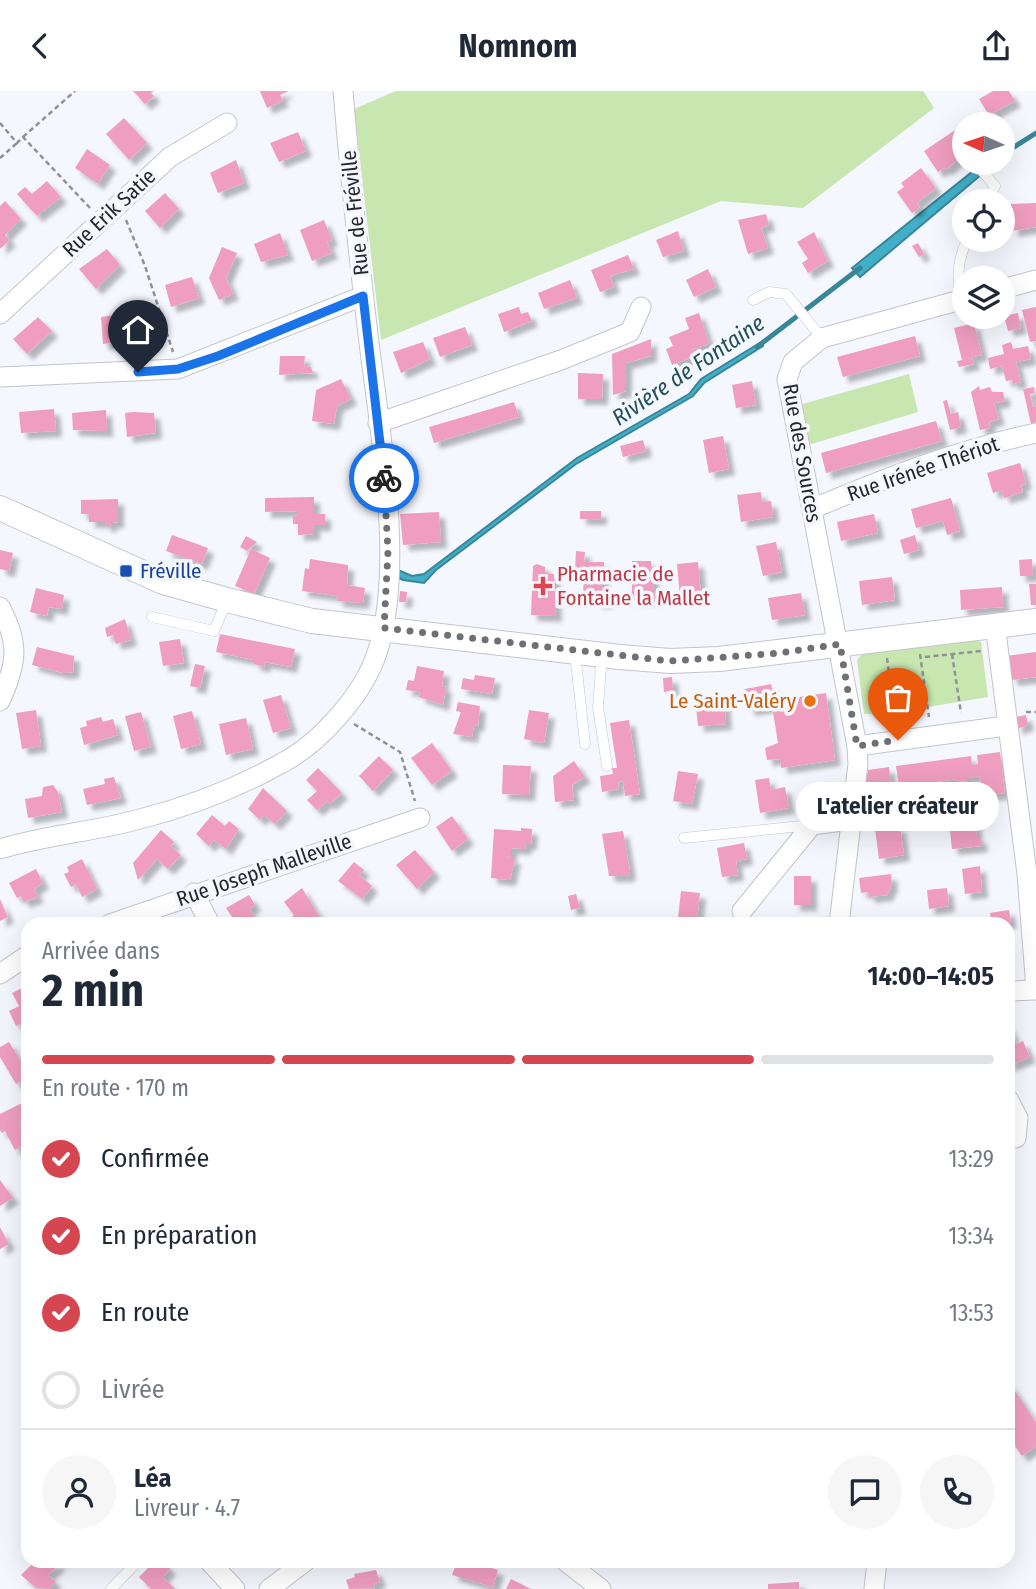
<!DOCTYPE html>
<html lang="fr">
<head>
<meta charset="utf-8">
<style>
	body { margin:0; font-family:"Fira Sans Condensed",sans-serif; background:#f6f6f7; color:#1f2937; height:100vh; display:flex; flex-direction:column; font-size:26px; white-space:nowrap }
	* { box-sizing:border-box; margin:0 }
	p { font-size:23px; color:#747a83 }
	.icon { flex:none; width:38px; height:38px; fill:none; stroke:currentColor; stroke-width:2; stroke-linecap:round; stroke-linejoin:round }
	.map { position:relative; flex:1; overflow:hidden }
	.details { position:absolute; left:21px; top:826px; width:994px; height:651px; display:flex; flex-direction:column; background:#fff; border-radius:21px; box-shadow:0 7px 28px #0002 }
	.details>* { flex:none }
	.needle { width:46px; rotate:273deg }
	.tools { position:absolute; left:952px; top:21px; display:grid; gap:14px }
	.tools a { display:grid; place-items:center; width:63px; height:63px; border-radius:50%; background:#fff; box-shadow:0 7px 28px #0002; font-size:35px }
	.pin { position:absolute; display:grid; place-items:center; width:60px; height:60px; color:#fff; margin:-72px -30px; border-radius:50% 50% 50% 0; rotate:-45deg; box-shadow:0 0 7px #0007 }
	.pin .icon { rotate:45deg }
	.courier { position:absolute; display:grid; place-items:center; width:70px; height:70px; margin:-35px; border:5px solid #1a73e8; border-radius:50%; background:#fff; color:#222; box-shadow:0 2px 9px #0007 }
	.bubble { position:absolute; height:49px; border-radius:24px; background:#fff; box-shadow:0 7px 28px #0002; font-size:23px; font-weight:700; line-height:49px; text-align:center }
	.headline em { font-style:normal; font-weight:700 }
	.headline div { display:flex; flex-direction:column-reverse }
	.headline { display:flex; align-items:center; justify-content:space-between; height:119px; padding:0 21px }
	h1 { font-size:46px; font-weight:700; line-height:52px }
	.bar { display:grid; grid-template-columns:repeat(4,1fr); gap:10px 7px; align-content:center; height:84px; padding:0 21px }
	.bar i { height:9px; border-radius:5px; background:#e0e1e3 }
	.bar .selected { background:#d64650 }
	.bar p { grid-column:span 4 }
	.line { display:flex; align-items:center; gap:18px; padding:0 21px; border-top:2px solid #e0e1e3 }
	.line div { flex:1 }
	.round { display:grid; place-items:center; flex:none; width:74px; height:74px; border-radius:37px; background:#f6f6f7 }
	ol { padding:0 21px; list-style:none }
	li { display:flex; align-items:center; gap:21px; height:77px }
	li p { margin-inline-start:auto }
	li .icon { padding:7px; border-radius:50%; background:#d64650; color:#fff; stroke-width:4 }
	li:last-child { color:#747a83 }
	li i { width:38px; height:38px; border:4px solid #e0e1e3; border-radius:50% }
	header { display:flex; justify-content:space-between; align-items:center; height:91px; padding:0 21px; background:#fff; font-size:32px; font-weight:700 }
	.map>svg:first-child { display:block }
</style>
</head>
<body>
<header><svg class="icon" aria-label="back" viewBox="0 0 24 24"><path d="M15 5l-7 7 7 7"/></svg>Nomnom<svg class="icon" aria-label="share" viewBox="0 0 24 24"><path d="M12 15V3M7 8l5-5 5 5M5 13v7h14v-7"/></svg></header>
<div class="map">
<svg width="1036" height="1498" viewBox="0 0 1036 1498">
	<defs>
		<filter id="shadow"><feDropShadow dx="6" dy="6" stdDeviation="2" flood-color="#0004"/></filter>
	</defs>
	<rect width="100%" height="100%" fill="#f5f7fe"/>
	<!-- green -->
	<g fill="#c7e6b0">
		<polygon points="396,0 923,0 934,17 803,117 721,110 381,249 354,18"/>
		<polygon points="909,283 918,321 808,354 799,314"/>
		<polygon points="970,547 981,551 988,606 892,622 864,623 857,569 864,561"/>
	</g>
	<!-- water -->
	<g fill="#41afc8" stroke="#398699" stroke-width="2">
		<polygon points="983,72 995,72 860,186 852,177"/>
		<polygon points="763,250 763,255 704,292 693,305 576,373 436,479 424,492 403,489 392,483 393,477 412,485 424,483 577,367 689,303 701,288"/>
	</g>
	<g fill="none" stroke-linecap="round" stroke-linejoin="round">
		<!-- stream -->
		<g stroke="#398699" stroke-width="5">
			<polyline points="1003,63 1036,42"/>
			<polyline points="757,256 860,177"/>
		</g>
	</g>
	<!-- building -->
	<g fill="#ef9ebf" filter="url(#shadow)">
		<polygon points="133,0 154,0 151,2 154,5 145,13"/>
		<polygon points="260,0 289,0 280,4 283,10 267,17"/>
		<polygon points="993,0 1009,0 1015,10 989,24 979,8"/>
		<polygon points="124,27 147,52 129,69 106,43"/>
		<polygon points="964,33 964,63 946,79 944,77 938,81 924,60"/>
		<polygon points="298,41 306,60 279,71 270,52"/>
		<polygon points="87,58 110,74 98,93 75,77"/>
		<polygon points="236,69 244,92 218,102 210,82"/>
		<polygon points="921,77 936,97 917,112 920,116 912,122 897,101 904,96 901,92"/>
		<polygon points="47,90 61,106 37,125 17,103 25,96 32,103"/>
		<polygon points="165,102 179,118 160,137 145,120"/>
		<polygon points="5,110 21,128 5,144 10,149 0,158 0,115"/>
		<polygon points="1036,112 1036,136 1012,140 1011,113"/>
		<polygon points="766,123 769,134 761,137 768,157 748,163 738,129"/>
		<polygon points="324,129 332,149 327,151 332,162 312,170 300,139"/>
		<polygon points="678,140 684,160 663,166 656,149"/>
		<polygon points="814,141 828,170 808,182 802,172 808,168 797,151"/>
		<polygon points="280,142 288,164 261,171 254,153"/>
		<polygon points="918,152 924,163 919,166 912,155"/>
		<polygon points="222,156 237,162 226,187 233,203 219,209 209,187"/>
		<polygon points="107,158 120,174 96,198 79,178"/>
		<polygon points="628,164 634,178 610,185 614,196 600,201 591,179"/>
		<polygon points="708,178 716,196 694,206 686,189"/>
		<polygon points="192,186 199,207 171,216 165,194"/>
		<polygon points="570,189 577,207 544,218 538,202"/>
		<polygon points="519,216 521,223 528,221 532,230 504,241 498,223"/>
		<polygon points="1036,216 1036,250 1030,251 1022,219"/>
		<polygon points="699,222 709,252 693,259 695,265 672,274 666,258 673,255 669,246 689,238 685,227"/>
		<polygon points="1018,222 1021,237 1008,240 1004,225"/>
		<polygon points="119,223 123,250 103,253 101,226"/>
		<polygon points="38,226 52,240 27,263 13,248"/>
		<polygon points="974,232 982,264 972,266 974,273 959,276 957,270 962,269 954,237"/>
		<polygon points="465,236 472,254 440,266 433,247"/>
		<polygon points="915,245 920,265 843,286 837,266"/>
		<polygon points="651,248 651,265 626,272 626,300 613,304 612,263"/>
		<polygon points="423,251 430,268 401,282 393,261"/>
		<polygon points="1011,251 1013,258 1028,255 1031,268 1016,271 1021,291 1013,293 1012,289 1006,290 1002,275 990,278 988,267 1004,263 1002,254"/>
		<polygon points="280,265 305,265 304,275 311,276 313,282 279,284"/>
		<polygon points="578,282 603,283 602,308 578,308"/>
		<polygon points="341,288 351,308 337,315 334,333 312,330 316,299"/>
		<polygon points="752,290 756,314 736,317 732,294"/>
		<polygon points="979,295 980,299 990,296 992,301 1003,301 1005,310 994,312 999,328 989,331 990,337 980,339 971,301"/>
		<polygon points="1034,296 1035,302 1030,303 1033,316 1036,316 1036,331 1031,333 1023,298"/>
		<polygon points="947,309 951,323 958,321 961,336 950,339 943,310"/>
		<polygon points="514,311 519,326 434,352 429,336"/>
		<polygon points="54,318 56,340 21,342 19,321"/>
		<polygon points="106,319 107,340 73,339 72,322"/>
		<polygon points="133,321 154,322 156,342 127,346 125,322"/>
		<polygon points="936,330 942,350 826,382 821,362"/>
		<polygon points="723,345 729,378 709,382 703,349"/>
		<polygon points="643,349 646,360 623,366 620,355"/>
		<polygon points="1020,372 1026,392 1021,394 1023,401 1004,407 1002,399 993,402 987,382"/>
		<polygon points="761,401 762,411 771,410 773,426 741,431 737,404"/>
		<polygon points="314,406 314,423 325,423 325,434 314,434 314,443 298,444 298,433 293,433 293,425 298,425 298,420 265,421 265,407"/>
		<polygon points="951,407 960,440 947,444 943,430 916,437 911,418"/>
		<polygon points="118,408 118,431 111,432 110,435 105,435 105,431 89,431 89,423 81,423 81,409"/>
		<rect x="580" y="420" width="21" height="8"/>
		<polygon points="439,421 441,451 403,454 400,423"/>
		<polygon points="874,423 878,442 841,450 837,431"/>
		<polygon points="172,444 208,457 202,473 166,460"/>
		<polygon points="915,444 919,459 904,463 900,449"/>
		<polygon points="246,445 257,451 247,460 240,456"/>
		<polygon points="776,451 782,481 763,485 756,455"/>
		<polygon points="251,458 270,467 254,503 235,495"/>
		<polygon points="0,459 13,462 9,480 0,478"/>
		<polygon points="576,460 585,461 584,471 604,471 602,504 606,504 606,512 596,511 596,507 583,506 584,480 575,480"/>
		<polygon points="310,468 348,474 347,494 365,497 363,512 337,510 338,505 302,500 305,477 309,478"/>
		<polygon points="1032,468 1033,485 1020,485 1019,469"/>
		<polygon points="632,470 651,470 655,508 632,509"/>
		<polygon points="698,471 701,504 680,506 677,473"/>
		<polygon points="537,473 545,476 545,482 554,483 556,525 531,524 533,475"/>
		<polygon points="892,486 895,509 862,514 859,490"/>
		<polygon points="1029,493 1036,493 1036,514 1031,514"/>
		<polygon points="1002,496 1003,516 961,519 960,499"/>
		<polygon points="36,497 64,504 62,518 49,516 47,525 30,521"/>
		<polygon points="400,500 407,501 406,511 399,511"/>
		<polygon points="801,502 805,524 772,529 768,507"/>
		<polygon points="125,528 131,549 116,553 113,544 107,546 105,537"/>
		<polygon points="220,543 295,558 291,576 265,571 264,576 254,573 254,569 216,561"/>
		<polygon points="180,548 184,572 163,575 159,551"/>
		<polygon points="37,556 74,565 73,581 63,582 32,574"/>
		<polygon points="1036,561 1036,586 1012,589 1006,565"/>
		<polygon points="195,573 205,575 200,597 190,595"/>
		<polygon points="417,575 444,580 442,595 446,596 443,614 419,606 420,601 406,599 408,589 414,590"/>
		<polygon points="475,584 495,587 492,603 461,598 463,587 474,589"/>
		<polygon points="672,586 673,600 664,601 663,587"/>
		<polygon points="771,593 775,615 749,619 745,598"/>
		<polygon points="826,602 835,669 781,677 780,668 767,669 765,657 778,652 773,621 794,618 792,607"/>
		<polygon points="724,603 726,633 698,635 695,606"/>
		<polygon points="281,604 291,637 273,642 263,609"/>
		<polygon points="458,611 480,615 478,635 474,634 472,646 453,643 461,621 456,620"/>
		<polygon points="36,619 41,655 22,658 16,622"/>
		<polygon points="529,619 549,622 544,652 524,648"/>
		<polygon points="192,620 201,653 181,658 173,625"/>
		<polygon points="141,621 151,656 134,660 125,625"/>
		<polygon points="1026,624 1028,634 1017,638 1015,626"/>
		<polygon points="101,626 103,631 113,628 118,644 84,654 80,637 87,635 86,630"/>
		<polygon points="246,627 253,658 226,664 219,633"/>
		<polygon points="629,629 640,703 625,705 623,690 618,691 619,698 602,701 600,685 613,683 612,677 617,677 610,632"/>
		<polygon points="432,652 452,680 432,694 411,667"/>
		<polygon points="1000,661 1005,702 983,705 980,685 967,687 967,690 956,691 956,688 917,694 917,696 899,696 896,675 971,665 972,674 978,673 977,664"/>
		<polygon points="379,665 393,679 373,700 359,685"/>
		<polygon points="574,670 585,686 572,694 574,709 555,711 553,685"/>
		<polygon points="503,674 531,675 529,704 502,703"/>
		<polygon points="889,676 891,695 884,696 882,710 863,708 868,679"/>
		<polygon points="318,677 342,702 330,713 327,710 317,719 307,709 317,700 306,689"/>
		<polygon points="678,680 698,683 692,713 673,710"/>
		<polygon points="114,686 121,707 87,714 83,698 105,693 104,688"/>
		<polygon points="769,687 771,699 785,696 789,717 760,722 755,689"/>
		<polygon points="53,694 58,701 62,721 28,727 25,708 42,705 43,696"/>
		<polygon points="975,696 976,707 965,709 964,697"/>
		<polygon points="263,697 287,720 275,733 264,724 260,729 248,718"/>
		<polygon points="969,709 970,718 949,721 948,712"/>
		<polygon points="931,714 932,723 918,725 916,716"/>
		<polygon points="212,724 225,735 229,730 239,738 226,758 214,749 209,755 196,743"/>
		<polygon points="452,725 468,748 452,760 436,736"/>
		<polygon points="975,727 977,747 981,747 982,755 952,758 949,731"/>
		<polygon points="900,735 904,764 879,768 875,738"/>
		<polygon points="521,737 532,738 531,753 526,753 525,758 511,757 511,765 506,767 515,767 510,789 491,787 494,738 521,740"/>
		<polygon points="161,739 174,751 171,755 181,764 168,778 157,768 138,789 133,772"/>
		<polygon points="623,740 630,781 628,785 609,785 602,743"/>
		<polygon points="744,752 747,768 736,770 738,784 722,786 717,757"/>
		<polygon points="415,759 434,781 417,798 396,774"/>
		<polygon points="82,768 97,798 82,806 76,793 71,796 64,783 69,781 67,776"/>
		<polygon points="354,771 364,779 359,784 372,795 362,808 338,790"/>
		<polygon points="980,775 982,801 965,803 962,778"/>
		<polygon points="36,778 43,792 34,798 38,806 24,811 21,805 17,807 9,792"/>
		<polygon points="891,783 892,793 887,804 869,806 868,801 861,802 859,787"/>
		<rect x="794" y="785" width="17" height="29"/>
		<polygon points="302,797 322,830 318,833 296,833 291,827 294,824 284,811"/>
		<polygon points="947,797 949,815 929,818 927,799"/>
		<polygon points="681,800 700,802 697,829 678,827"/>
		<polygon points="576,803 580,817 571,819 568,805"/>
		<polygon points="249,804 255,814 249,818 260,833 237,833 226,817"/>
		<polygon points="0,808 8,826 0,830"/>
		<polygon points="1009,819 1011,832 992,833 990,822"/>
		<polygon points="563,827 564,833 540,833 544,828"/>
		<polygon points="26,895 28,929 16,935 9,920 19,915 12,902"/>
		<polygon points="1008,932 1017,953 1023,950 1030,966 1008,975"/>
		<polygon points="9,951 22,972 28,969 28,986 16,993 0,966 0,956"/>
		<polygon points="24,1011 28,1026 19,1032 28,1052 15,1059 5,1040 2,1042 0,1039 0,1023"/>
		<polygon points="0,1089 13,1107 0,1115"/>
		<polygon points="0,1136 9,1153 0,1158"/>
		<polygon points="28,1249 28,1277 22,1265 28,1262 22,1252"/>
		<polygon points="1008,1290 1036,1331 1036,1355 1022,1365 1008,1345"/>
		<polygon points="35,1470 61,1472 48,1484 56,1491 49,1498 36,1497 21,1484"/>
		<polygon points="155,1470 162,1470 170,1478 163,1486 175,1498 151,1498 139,1486"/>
		<polygon points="457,1470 470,1470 498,1479 493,1496 452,1484"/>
		<polygon points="376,1479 380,1491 374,1493 375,1497 349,1498 346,1489 355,1486 354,1483"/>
		<polygon points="511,1488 531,1498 506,1498"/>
		<polygon points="799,1491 799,1498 768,1498 768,1493"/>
	</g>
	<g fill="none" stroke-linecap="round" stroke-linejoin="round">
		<!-- service casing -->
		<g stroke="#c3c5cd" stroke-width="11">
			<g id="service">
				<polyline points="976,73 995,95 987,110"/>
				<polyline points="753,209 769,201 786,203 822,247"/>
				<path d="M961,209C957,186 957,171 967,149"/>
				<polyline points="152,526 214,540 227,509"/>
				<polyline points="575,562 585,653"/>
				<polyline points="602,565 598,616 607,675"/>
				<polyline points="684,747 812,734"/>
				<polyline points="111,1498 138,1470"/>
			</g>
		</g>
		<!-- minor casing -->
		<g stroke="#c3c5cd" stroke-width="21">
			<g id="minor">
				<polyline points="1003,198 1036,189"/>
				<polyline points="0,223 170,66 227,32"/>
				<polyline points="0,286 178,278 363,205"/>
				<polyline points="378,332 561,269 630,241 641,216"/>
				<path d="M812,418C885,387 958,359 1036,342"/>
				<path d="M0,516C20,552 17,573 0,610"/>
				<polyline points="995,533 1027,783 1036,898"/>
				<polyline points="857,655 1006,635"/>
				<path d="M0,758C46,744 93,741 140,728C187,716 239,696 282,672C320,652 363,604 377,562C405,478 380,341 369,252C359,168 350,84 343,0"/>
				<polyline points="194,802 210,833"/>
				<polyline points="742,820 812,734 850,729"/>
				<polyline points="110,833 420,727"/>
				<polyline points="839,833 858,673 857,655 787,288 793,271 822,247 964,208"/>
				<polyline points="0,883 28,864"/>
				<polyline points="1008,900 1036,899"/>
				<polyline points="1008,1008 1018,1027 1016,1047"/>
				<polyline points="209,1470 235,1498"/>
				<polyline points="565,1470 601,1498"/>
				<polyline points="269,1498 306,1470"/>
				<polyline points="874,1498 877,1470"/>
			</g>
		</g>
		<!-- tertiary casing -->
		<g stroke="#c3c5cd" stroke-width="26">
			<polyline id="tertiary" points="0,417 163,491 227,509 312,530 620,566 670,570 719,568 1036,530"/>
		</g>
		<!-- path -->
		<g stroke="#919298" stroke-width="2.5" stroke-dasharray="5 3.5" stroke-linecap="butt">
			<polyline points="0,32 17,52 23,46 90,117"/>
			<polyline points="23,46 75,0"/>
			<polyline points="0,67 17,52"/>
			<polyline points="126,129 145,175 173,261"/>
			<polyline points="920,563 929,626"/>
			<polyline points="952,563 961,622"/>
			<polyline points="925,566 981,560"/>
			<polyline points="887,567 896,634"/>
			<polyline points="1026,621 1036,621"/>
			<polyline points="354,633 400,661 415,710"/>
		</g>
		<!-- service -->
		<use href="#service" stroke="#fff" stroke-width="10"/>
		<!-- minor -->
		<use href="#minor" stroke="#fff" stroke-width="19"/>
		<!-- tertiary -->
		<use href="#tertiary" stroke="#fff" stroke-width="24"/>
	</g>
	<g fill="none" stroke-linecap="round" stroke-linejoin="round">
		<!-- done -->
		<polyline stroke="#6f7075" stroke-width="7" stroke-dasharray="0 12.6" points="384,387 388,460 384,537 670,570 780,562 840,553 857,655 898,649"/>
		<!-- route -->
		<polyline stroke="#1a73e8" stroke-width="9" points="138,281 178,278 218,265 363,205 384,387"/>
	</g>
	<!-- markers -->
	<rect fill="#1a4fb4" stroke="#f5f7fe" stroke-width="2.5" x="119" y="473" width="14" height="14" rx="3.5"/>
	<path fill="#e0444e" stroke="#f5f7fe" stroke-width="2.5" d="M539.5 484.5h7v7h7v7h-7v7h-7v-7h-7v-7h7z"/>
	<circle fill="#e8710a" stroke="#f5f7fe" stroke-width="2.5" cx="810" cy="610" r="7"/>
	<g text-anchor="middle" stroke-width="7" stroke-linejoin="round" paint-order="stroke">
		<!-- street labels -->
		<g font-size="21" fill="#27272b" stroke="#f5f7fe">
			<text transform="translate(109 122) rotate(-43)" y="7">Rue Erik Satie</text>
			<text transform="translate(355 122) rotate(-96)" y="7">Rue de Fréville</text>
			<text transform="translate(802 362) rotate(80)" y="7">Rue des Sources</text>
			<text transform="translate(923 378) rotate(-19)" y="7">Rue Irénée Thériot</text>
			<text transform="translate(264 779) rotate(-19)" y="7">Rue Joseph Malleville</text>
		</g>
		<!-- transit labels -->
		<g font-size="21" fill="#164399" stroke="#f5f7fe" text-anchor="start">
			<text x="140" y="487">Fréville</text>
		</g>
		<!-- health labels -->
		<g font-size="21" fill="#be3a42" stroke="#f5f7fe" text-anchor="start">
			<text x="557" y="490">Pharmacie de<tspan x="557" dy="24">Fontaine la Mallet</tspan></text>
		</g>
		<!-- food labels -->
		<g font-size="21" fill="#c56008" stroke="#f5f7fe" text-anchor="end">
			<text x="796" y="617">Le Saint-Valéry</text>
		</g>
		<!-- water labels -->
		<g font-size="23" font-style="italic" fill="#22505b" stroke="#f5f7fe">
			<text transform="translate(688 279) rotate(-34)" y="8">Rivière de Fontaine</text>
		</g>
	</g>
</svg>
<div class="tools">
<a><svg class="needle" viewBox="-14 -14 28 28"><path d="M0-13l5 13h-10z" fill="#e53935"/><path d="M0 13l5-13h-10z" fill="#747a83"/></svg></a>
<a><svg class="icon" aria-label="locate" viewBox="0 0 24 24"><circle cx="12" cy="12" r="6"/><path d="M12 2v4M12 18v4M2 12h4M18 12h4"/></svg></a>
<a><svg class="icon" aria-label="layers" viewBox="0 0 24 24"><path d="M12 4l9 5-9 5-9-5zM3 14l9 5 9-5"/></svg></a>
</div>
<div class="pin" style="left:898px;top:649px;background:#ea580c"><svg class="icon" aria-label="bag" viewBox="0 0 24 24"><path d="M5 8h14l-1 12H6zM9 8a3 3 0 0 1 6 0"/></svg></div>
<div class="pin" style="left:138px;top:281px;background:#1f2937"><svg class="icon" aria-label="home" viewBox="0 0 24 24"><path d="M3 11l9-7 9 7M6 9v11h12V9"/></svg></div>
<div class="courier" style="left:384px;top:387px"><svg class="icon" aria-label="bike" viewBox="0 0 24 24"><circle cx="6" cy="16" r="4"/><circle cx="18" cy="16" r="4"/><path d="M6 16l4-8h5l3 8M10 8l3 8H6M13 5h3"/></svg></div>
<div class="bubble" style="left:796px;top:691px;width:203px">L'atelier créateur</div>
<section class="details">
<div class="headline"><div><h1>2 min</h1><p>Arrivée dans</p></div><em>14:00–14:05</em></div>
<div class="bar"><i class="selected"></i><i class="selected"></i><i class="selected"></i><i></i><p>En route · 170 m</p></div>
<ol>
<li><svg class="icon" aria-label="check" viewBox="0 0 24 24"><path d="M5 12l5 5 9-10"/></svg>Confirmée<p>13:29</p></li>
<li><svg class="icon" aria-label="check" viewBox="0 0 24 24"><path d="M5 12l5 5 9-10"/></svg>En préparation<p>13:34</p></li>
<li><svg class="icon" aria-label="check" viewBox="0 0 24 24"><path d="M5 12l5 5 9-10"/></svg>En route<p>13:53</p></li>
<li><i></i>Livrée</li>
</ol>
<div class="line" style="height:126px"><a class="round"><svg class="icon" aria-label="person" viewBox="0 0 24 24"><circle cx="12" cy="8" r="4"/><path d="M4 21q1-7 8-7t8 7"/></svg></a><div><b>Léa</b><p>Livreur · 4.7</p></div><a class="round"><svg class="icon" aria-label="chat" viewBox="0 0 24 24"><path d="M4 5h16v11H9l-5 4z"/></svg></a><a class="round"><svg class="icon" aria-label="phone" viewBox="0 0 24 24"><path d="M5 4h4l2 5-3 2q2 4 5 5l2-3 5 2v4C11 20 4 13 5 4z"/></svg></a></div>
</section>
</div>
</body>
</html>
